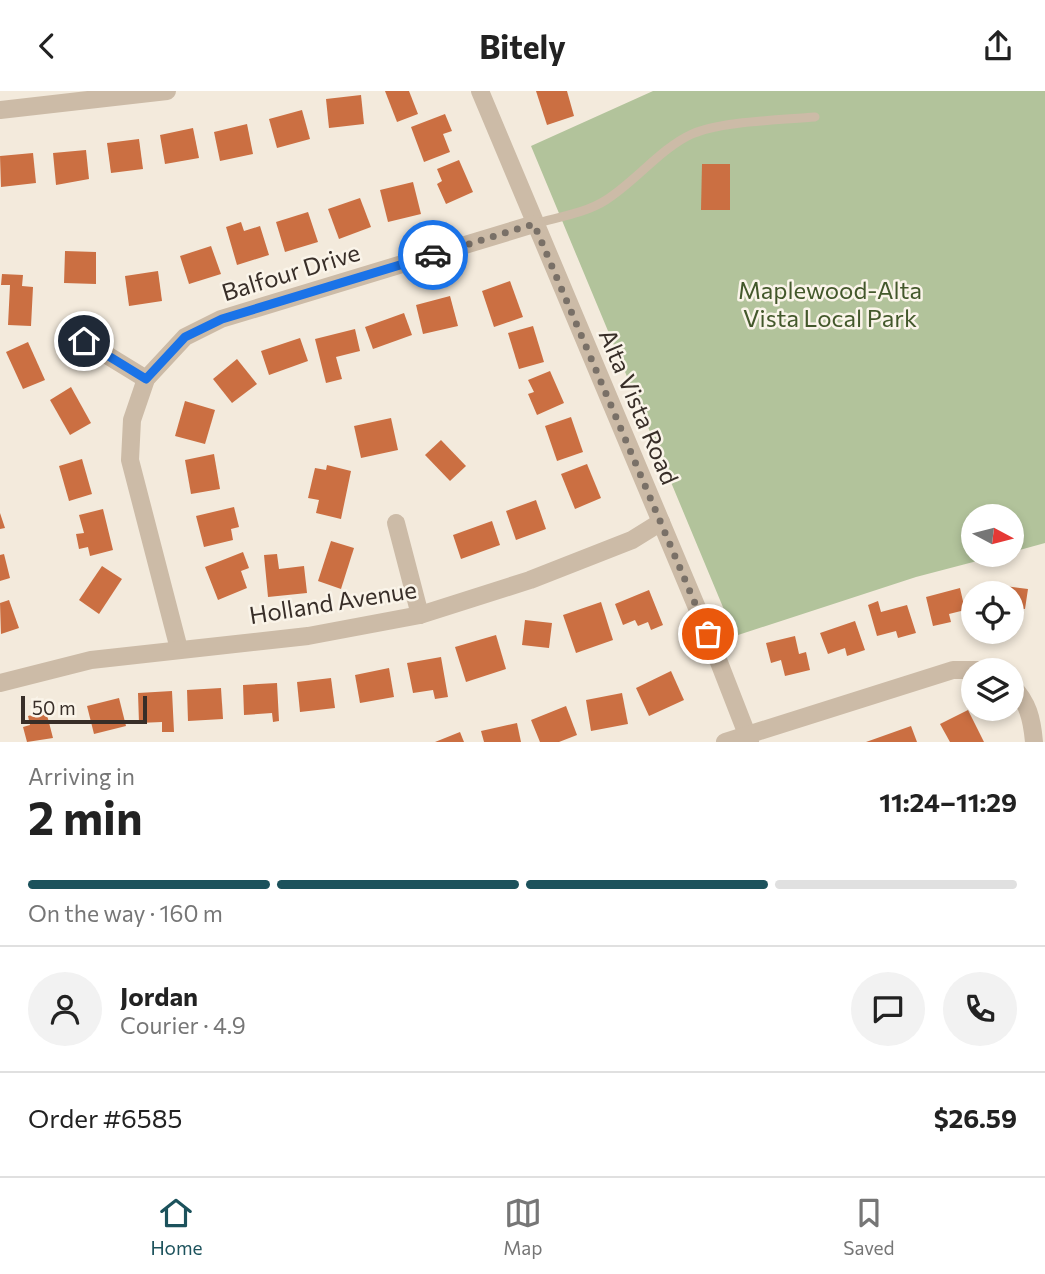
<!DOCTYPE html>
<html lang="en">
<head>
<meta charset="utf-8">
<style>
	body { margin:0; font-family:Commissioner,sans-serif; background:#f2f2f2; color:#222; height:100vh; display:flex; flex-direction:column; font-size:26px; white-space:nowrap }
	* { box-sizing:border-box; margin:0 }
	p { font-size:23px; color:#767676 }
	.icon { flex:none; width:38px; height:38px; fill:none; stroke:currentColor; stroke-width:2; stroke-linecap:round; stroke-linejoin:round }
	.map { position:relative; height:651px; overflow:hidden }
	.side { display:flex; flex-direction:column; background:#fff; flex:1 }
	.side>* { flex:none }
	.needle { width:46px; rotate:97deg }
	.controls { position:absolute; left:961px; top:413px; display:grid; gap:14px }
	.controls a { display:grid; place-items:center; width:63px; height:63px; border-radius:50%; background:#fff; box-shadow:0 4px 10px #0003; font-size:35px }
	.scale { position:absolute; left:21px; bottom:18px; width:126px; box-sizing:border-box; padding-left:7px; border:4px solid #382e28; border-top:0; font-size:19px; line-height:24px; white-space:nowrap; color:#382e28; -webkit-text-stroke:5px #faf4e9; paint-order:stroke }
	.pin { position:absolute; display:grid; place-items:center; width:60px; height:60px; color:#fff; margin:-30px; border:4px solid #fff; border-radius:50%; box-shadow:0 2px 7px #0007 }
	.courier { position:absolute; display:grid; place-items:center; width:70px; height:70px; margin:-35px; border:5px solid #1a73e8; border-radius:50%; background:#fff; color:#222; box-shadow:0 2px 9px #0007 }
	.summary em { font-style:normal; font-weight:700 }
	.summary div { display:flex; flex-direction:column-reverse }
	.summary { display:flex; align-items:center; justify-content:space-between; height:119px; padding:0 28px }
	h1 { font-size:46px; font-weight:700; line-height:52px }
	.bar { display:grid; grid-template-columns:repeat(4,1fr); gap:10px 7px; align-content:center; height:84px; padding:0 28px }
	.bar i { height:9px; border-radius:5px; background:#e0e0e0 }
	.bar .selected { background:#1c525c }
	.bar p { grid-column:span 4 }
	.line { display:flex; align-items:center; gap:18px; padding:0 28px; border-top:2px solid #e0e0e0 }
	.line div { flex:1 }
	.round { display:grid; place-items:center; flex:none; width:74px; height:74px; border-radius:37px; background:#f2f2f2 }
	header { display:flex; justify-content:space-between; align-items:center; height:91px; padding:0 28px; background:#fff; font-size:32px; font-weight:700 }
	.menu { display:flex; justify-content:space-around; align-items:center; height:98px; border-top:2px solid #e0e0e0; background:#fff; font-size:19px; color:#767676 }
	.menu a { display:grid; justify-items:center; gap:4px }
	.menu .selected { color:#1c525c }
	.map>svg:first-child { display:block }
</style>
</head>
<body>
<header><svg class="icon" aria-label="back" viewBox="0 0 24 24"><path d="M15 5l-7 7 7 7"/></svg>Bitely<svg class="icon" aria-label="share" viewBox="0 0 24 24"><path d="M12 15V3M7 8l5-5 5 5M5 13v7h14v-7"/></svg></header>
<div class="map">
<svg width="1045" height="651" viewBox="0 0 1045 651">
	<rect width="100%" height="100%" fill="#f3eadc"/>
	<!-- green -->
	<polygon fill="#b2c39b" points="653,0 1045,0 1045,452 1012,461 1012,425 973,425 973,464 1000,464 916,486 735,545 531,55"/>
	<!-- building -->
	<g fill="#cb6f42">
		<polygon points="385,0 409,0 418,23 397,31"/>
		<polygon points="536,0 567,0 574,25 547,34"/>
		<polygon points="361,4 364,33 329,37 326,8"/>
		<polygon points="302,19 310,48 277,57 269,28"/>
		<polygon points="445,23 452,40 443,43 450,61 424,71 411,36"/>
		<polygon points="247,33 253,63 220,70 214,41"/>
		<polygon points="193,37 199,67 165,73 160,44"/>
		<polygon points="139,48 143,78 111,82 107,52"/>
		<polygon points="86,59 89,88 56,94 53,62"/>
		<polygon points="33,62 36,92 1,96 0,65"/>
		<polygon points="459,69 473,101 446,113 437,93 442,90 437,78"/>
		<polygon points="702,73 730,73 730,119 701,119"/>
		<polygon points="413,91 421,123 388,131 380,99"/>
		<polygon points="360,107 371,136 339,148 328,118"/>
		<polygon points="308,121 318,151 285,161 276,131"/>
		<polygon points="241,131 244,140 260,135 269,164 237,174 226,136"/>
		<polygon points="211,155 221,183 189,193 180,165"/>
		<polygon points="65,160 96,161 96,193 64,192"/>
		<polygon points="158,180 162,210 129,215 125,185"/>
		<polygon points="2,183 23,184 22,195 33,196 31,235 8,234 10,194 1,194"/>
		<polygon points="510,190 523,226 494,236 482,200"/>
		<polygon points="450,205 458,235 423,243 416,214"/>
		<polygon points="404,222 412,244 373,258 365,236"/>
		<polygon points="533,235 544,271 519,278 508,242"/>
		<polygon points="355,238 360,260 336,266 342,288 326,292 315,248"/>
		<polygon points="300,247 308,270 269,284 261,260"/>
		<polygon points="28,251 45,289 23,298 6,261"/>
		<polygon points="237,268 257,293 232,312 213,288"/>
		<polygon points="550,280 564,312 537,324 528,303 534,301 528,289"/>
		<polygon points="71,296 91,332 70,344 50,309"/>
		<polygon points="185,310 215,319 205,353 175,345"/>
		<polygon points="571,326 583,361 557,370 545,335"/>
		<polygon points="391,327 398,359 361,367 354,335"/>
		<polygon points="441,349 466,375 450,390 425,364"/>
		<polygon points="214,363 220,398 191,403 185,369"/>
		<polygon points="82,368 92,403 69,410 59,375"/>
		<polygon points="587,373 601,407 575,418 561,383"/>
		<polygon points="327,374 351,380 341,428 316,422 319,409 308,407 315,377 326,379"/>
		<polygon points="536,409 546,438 516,449 506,420"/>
		<polygon points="234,416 239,436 231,438 233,449 204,456 196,425"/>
		<polygon points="103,418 113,459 90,465 88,456 79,458 76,443 84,442 79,424"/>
		<polygon points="0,422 5,437 0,438"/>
		<polygon points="492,430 500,454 461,468 453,444"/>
		<polygon points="331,450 354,457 341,498 318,490"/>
		<polygon points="243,461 249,477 241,480 247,497 218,509 205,476"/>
		<polygon points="4,463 10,487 0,490 0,464"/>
		<polygon points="277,463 279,478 304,475 307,502 268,506 264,464"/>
		<polygon points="102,475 122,488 99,523 79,509"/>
		<polygon points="990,493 1028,498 1025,518 1012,517 1012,502 989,502"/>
		<polygon points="960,497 965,519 949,523 951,531 933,535 926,506"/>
		<polygon points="649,499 663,534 651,539 648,531 638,535 635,529 623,534 615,513"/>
		<polygon points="9,509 19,537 1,543 0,512"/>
		<polygon points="878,510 881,521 907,514 916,542 898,547 896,540 877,545 868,514"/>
		<polygon points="601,511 613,549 576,562 563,524"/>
		<polygon points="525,529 552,532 549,557 522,554"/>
		<polygon points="855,530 865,559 847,565 845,557 828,563 820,542"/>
		<polygon points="496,544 506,578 466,591 455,556"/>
		<polygon points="795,545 799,563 806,561 810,579 785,585 781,569 771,572 766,552"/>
		<polygon points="441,566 448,606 435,608 433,599 413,602 407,572"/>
		<polygon points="389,577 394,606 360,612 355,584"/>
		<polygon points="671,580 684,609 649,625 636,597"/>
		<polygon points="331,587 335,617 300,621 297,591"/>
		<polygon points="277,592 279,630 273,631 272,622 244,624 243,594"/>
		<polygon points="221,597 223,628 188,630 187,599"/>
		<polygon points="172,600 174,641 162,641 162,631 139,632 138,602"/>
		<polygon points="622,602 628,633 591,640 586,609"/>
		<polygon points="119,607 126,635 94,643 87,615"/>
		<polygon points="566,615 577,644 559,651 540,651 531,629"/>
		<polygon points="968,619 984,651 950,651 940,633"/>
		<polygon points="46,620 53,647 27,651 23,636 30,634 28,625"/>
		<polygon points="517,632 521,651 484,651 481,640"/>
		<polygon points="911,635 917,651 866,651"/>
		<polygon points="460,641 464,651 435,651"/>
	</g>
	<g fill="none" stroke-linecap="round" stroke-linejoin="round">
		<!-- service -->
		<path stroke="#ccbba7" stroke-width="9" d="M534,133C558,126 586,122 606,109C636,90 661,57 692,43C720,30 783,29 815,26"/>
		<!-- minor -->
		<g stroke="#ccbba7" stroke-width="18">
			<polyline points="480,0 708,543 750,651"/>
			<polyline points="0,19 167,0"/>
			<polyline points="84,250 146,288"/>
			<polyline points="396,432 420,524"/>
			<polyline points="179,558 130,369 132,329 146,288 185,246 221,228 534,133"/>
			<polyline points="0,592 91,569 308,545 420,524 530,489 632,449 661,431"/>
			<path d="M1012,595C1028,611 1032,628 1034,651"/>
			<polyline points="725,651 953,579 978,579"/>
		</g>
	</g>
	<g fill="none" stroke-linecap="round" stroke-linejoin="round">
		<!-- done -->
		<polyline stroke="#797067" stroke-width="7" stroke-dasharray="0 12.6" points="433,164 534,133 708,543"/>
		<!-- route -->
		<polyline stroke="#1a73e8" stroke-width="9" points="84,250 146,288 185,246 222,228 433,164"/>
	</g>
	<g text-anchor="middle" stroke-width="5" stroke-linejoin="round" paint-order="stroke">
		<!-- street labels -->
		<g font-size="24" fill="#382e28" stroke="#faf4e9">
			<text transform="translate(291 182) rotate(-17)" y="8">Balfour Drive</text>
			<text transform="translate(638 316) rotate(67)" y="8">Alta Vista Road</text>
			<text transform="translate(333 512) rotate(-9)" y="8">Holland Avenue</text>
		</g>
		<!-- park labels -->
		<g font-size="24" fill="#43582b" stroke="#faf4e9">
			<text x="830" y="208">Maplewood-Alta<tspan x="830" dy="28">Vista Local Park</tspan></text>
		</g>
	</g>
</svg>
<div class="controls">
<a><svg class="needle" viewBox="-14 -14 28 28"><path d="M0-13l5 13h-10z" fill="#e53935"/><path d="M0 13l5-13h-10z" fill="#767676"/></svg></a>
<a><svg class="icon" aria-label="locate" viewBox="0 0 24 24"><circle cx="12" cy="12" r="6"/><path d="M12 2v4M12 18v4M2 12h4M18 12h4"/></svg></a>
<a><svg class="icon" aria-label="layers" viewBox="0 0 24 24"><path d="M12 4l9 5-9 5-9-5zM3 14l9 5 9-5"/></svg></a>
</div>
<div class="scale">50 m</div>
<div class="pin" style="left:708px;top:543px;background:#ea580c"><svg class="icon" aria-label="bag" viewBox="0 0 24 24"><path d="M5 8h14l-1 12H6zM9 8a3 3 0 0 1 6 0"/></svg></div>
<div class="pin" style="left:84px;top:250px;background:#1f2937"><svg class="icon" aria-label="home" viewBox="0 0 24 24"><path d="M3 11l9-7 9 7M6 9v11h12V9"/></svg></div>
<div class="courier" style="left:433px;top:164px"><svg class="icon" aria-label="car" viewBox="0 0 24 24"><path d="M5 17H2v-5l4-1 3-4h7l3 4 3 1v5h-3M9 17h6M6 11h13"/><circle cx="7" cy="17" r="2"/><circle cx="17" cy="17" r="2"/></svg></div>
</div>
<section class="side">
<div class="summary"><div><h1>2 min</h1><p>Arriving in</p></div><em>11:24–11:29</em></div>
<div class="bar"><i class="selected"></i><i class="selected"></i><i class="selected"></i><i></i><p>On the way · 160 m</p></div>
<div class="line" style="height:126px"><a class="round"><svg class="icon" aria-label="person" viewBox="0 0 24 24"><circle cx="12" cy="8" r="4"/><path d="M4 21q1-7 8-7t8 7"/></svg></a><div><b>Jordan</b><p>Courier · 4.9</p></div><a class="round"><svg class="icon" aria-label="chat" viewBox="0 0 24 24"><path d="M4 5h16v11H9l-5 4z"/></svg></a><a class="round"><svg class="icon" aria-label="phone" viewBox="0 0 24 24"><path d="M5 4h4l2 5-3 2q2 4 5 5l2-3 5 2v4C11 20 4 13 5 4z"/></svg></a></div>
<div class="line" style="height:91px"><div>Order #6585</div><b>$26.59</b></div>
</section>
<nav class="menu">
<a class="selected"><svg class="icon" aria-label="home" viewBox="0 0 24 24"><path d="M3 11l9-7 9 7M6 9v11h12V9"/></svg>Home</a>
<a><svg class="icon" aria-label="map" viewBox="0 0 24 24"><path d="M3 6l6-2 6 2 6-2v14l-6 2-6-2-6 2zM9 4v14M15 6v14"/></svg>Map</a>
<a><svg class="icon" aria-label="saved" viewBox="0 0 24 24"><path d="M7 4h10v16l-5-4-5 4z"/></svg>Saved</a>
</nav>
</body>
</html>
